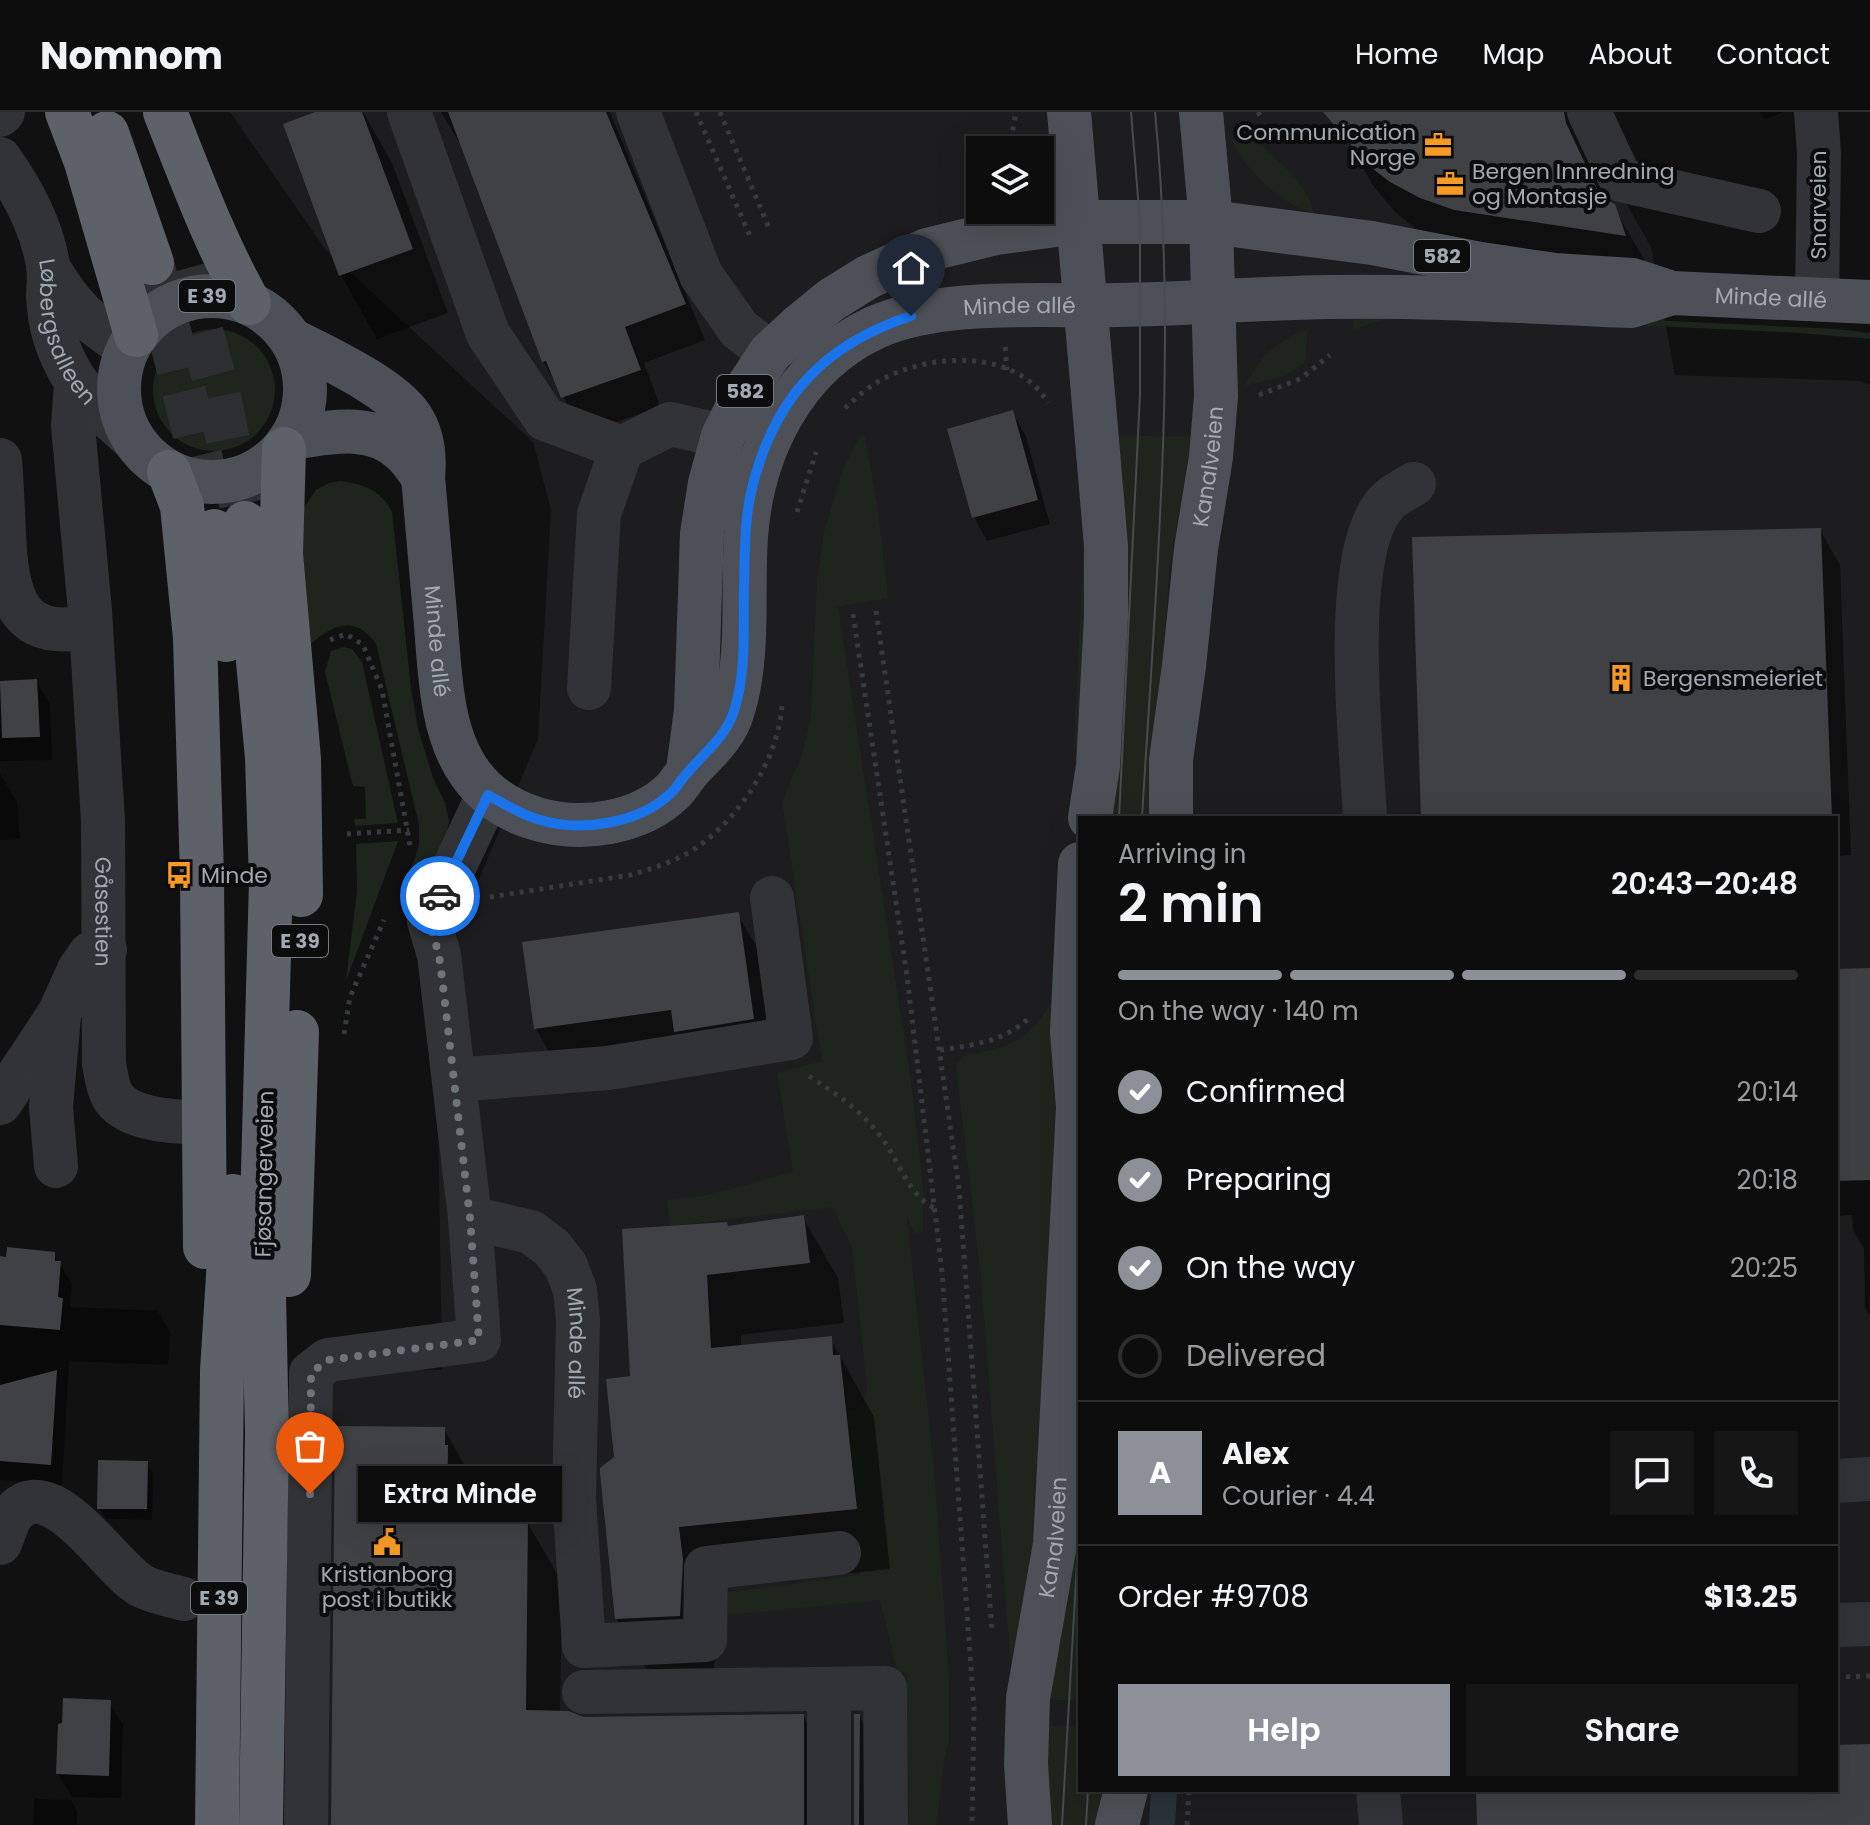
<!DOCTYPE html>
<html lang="en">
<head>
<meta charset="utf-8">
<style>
	body { margin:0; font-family:Poppins,sans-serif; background:#161617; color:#f1f3f6; height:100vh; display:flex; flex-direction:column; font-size:30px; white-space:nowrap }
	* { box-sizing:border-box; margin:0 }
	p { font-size:26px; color:#9a9c9e }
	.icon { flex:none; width:44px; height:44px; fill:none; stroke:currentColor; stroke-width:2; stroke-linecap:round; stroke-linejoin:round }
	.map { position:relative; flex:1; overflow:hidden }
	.details { position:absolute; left:1078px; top:704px; width:760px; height:976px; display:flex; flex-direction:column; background:#0d0d0e; border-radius:0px; box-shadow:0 8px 32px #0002,0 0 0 2px #2d2d2e }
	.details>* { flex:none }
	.controls { position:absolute; left:966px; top:24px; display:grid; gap:16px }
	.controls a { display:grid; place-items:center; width:88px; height:88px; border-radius:0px; background:#0d0d0e; box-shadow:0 8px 32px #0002,0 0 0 2px #2d2d2e; font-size:40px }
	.pin { position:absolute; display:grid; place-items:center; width:68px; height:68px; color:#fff; margin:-82px -34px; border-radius:50% 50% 50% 0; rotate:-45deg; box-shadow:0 0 8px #0007 }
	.pin .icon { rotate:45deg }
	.courier { position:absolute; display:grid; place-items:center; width:80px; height:80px; margin:-40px; border:6px solid #1a73e8; border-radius:50%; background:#fff; color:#222; box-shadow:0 2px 10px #0007 }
	.bubble { position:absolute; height:56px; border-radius:0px; background:#0d0d0e; box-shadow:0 8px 32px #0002,0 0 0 2px #2d2d2e; font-size:26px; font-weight:600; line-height:56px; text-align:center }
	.overview em { font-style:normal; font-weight:600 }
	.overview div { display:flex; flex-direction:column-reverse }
	.overview { display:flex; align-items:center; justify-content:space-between; height:136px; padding:0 40px }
	h1 { font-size:52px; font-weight:600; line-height:60px }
	.bar { display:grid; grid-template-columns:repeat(4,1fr); gap:12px 8px; align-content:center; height:96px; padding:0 40px }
	.bar i { height:10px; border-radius:6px; background:#2d2d2e }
	.bar .selected { background:#8c9099 }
	.bar p { grid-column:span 4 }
	.line { display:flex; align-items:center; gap:20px; padding:0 40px; border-top:2px solid #2d2d2e }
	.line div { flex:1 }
	.round { display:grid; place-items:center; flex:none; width:84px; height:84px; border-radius:0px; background:#161617 }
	ol { padding:0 40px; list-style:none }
	li { display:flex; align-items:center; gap:24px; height:88px }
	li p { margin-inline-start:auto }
	li .icon { padding:8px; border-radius:50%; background:#8c9099; color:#fff; stroke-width:4 }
	li:last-child { color:#9a9c9e }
	li i { width:44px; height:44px; border:4px solid #2d2d2e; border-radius:50% }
	.action { display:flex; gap:16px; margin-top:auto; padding:16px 40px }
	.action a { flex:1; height:92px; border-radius:0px; background:#8c9099; color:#fff; font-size:32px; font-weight:600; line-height:92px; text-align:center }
	.action a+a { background:#161617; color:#f1f3f6 }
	header { display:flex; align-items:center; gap:48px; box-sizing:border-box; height:112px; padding:0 40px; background:#0d0d0e; border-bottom:2px solid #2d2d2e }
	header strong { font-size:38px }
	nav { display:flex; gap:44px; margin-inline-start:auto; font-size:28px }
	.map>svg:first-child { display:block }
</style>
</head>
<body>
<header>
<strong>Nomnom</strong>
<nav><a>Home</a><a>Map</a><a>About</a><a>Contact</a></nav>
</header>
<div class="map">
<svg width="1870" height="1713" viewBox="0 0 1870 1713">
	<rect width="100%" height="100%" fill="#111112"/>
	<!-- built -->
	<path fill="#1d1d1f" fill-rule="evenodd" d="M230,0H1575L1651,135L1675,263L1861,269L1870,273V1713H312L322,1258H442L436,869L538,627L551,398L533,330L325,137ZM980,38H1040V98H980ZM1080,706H1836V1678H1080Z"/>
	<!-- green -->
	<g fill="#1d251d">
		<path d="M1255,26C1280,53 1304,64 1314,102C1275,87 1251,64 1231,28Z"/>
		<polygon points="1420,197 1836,217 1870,221 1870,227 1800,221 1420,203 1387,206 1353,218 1354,200"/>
		<path d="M1308,216L1305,250L1284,264L1245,274C1259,244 1278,229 1308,216Z"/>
		<circle cx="214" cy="278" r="61"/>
		<polygon points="1110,323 1192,325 1169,459 1157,667 1159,706 1102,706"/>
		<polygon points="860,324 865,325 878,397 888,486 838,495 911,968 924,1083 923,1120 914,1121 907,1105 934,1357 949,1564 949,1630 944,1648 937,1713 909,1713 907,1561 897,1559 880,1488 718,1504 721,1481 860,1463 848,1300 863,1293 867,1275 852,1136 833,1095 670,1114 667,1088 704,1084 793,1060 777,961 822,949 782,690 802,643 811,604 817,468 824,419 844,354"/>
		<path d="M341,369C365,373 381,378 392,400L411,576L418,616L433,666L445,691L449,709L444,736L418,778L409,781L406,774L419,733V713L376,532C353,499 326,516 304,539L300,401L316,378L329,371Z"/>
		<polygon points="1091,397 1079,633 1074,639 1084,418"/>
		<polygon points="344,535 352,537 362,550 398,711 355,714 354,707 366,707 365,675 353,674 325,560 331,539"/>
		<polygon points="398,729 346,869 357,778 356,732"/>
		<path d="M1054,886L1067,1000L1045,1404L1012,1568L981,1166L956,954L963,943C1009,938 1031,927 1054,886Z"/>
		<polygon points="1080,1176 1080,1589 1041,1587"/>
		<polygon points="1039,1613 1080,1615 1080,1678 1114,1678 1106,1713 1042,1713"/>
	</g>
	<!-- water -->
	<polygon fill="#293338" points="1151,1678 1177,1678 1175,1713 1149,1713"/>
	<!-- shadow -->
	<g fill="#0007">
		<polygon points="321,0 363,0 392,51 448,201 377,227 341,163 285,13"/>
		<polygon points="441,0 610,0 705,228 644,251 660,294 585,322 582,318 543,249 465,40"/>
		<polygon points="1332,0 1590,0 1596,65 1608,91 1613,94 1644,147 1655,175 1422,122 1395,100 1372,72"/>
		<polygon points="1759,0 1784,0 1764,8"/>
		<polygon points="1012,300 1026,324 1050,412 987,429 974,405"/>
		<polygon points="1820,418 1840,453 1851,743 1836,744 1836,706 1423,706"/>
		<polygon points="36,569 50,592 52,648 0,649 0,580"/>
		<polygon points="0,661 17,690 20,727 0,728"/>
		<polygon points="737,802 758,837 773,941 556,952 536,917 525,832"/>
		<polygon points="1870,858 1870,1204 1865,1196 1864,1137 1853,1118 1852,1103 1836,1104 1836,859"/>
		<polygon points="803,1106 838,1166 844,1211 741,1223 741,1235 830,1226 874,1305 890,1457 713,1475 716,1510 714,1564 652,1567 617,1507 617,1346 632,1266 728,1116"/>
		<polygon points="54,1142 72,1172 70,1195 158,1199 170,1220 168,1253 69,1249 62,1373 0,1368 0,1167"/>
		<polygon points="444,1317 478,1377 481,1410 527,1410 562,1470 560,1601 584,1607 803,1604 837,1664 837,1713 333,1713"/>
		<polygon points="147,1351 153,1362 152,1408 106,1407 99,1396"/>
		<polygon points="109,1590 123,1613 121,1686 72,1685 58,1662"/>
		<polygon points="859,1604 893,1664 893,1713 856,1713"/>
		<polygon points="34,1687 71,1688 77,1699 77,1713 33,1713"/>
	</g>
	<!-- building -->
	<g fill="#3f4145">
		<polygon points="315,0 362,0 413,137 339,164 283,12"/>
		<polygon points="448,0 606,0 686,192 625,215 641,258 561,286 546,249 542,250"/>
		<polygon points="1323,0 1564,0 1566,11 1598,79 1605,87 1615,92 1626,124 1454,98 1420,86 1390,70 1368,53"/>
		<polygon points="1013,298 1038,388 972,406 947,317"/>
		<polygon points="1821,416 1832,706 1421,706 1412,425"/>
		<polygon points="37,567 40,625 2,626 0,569"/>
		<polygon points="739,800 754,907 674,920 671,898 534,917 522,830"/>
		<polygon points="1870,856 1870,1068 1836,1069 1836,857"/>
		<polygon points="804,1103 810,1151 707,1163 711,1236 832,1224 833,1243 840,1243 857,1397 679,1415 683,1448 680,1504 615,1507 600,1361 600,1356 614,1345 606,1267 630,1264 622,1117 727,1110 728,1114"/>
		<polygon points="7,1135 55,1140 55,1149 61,1149 58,1185 63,1186 60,1218 0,1213 0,1144 6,1145"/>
		<polygon points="57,1258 51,1353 0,1349 0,1273"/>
		<polygon points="335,1314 445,1315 445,1333 448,1333 447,1407 528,1408 526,1598 568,1599 584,1605 804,1602 804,1713 331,1713"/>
		<polygon points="98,1348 148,1349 147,1397 97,1397"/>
		<polygon points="63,1586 111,1588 109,1664 56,1662 58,1612 62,1611"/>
		<polygon points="854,1602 860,1602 859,1713 854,1713"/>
		<polygon points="1870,1632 1870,1713 1477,1713 1476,1678 1836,1678 1836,1633"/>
	</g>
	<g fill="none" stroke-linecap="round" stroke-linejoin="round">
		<!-- highway-tunnel -->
		<g stroke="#2e2f32" stroke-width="44" stroke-dasharray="44 22" stroke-linecap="butt">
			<polyline points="152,151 201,347 214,419"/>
			<polyline points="184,157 218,280 245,411"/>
		</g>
		<!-- path -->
		<g stroke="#373a3e" stroke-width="5" stroke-dasharray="4 6" stroke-linecap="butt">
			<polyline points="696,0 750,124"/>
			<polyline points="720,0 769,116"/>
			<polyline points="1258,0 1260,4"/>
			<polyline points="1009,38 1016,0"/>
			<polyline points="1005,235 1007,258"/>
			<polyline points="1259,283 1300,267 1330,243"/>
			<path d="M845,296C857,285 870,273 885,266C933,241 1017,237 1048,291"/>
			<polyline points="797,400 816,340"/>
			<polyline points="876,499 959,1076 992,1520"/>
			<polyline points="853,502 907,864 942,1160 974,1596 972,1713"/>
			<polyline points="330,528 346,522 363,533 382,578 411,739"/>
			<polyline points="347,722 409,718"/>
			<path d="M490,785L630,763C655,756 683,747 704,730C744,699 779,644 782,592"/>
			<polyline points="344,922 350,885 384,808"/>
			<path d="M940,938C973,933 1004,930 1030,905"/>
			<path d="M809,964C835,981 858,996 878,1021C898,1045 906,1081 934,1096"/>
			<polyline points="1836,1565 1870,1564"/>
			<polyline points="1187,1713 1189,1678"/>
		</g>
		<!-- minor -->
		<g stroke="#313337" stroke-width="44">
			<polyline points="409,0 488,222 545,307 622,336"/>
			<polyline points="638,0 701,163 739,217 770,241"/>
			<polyline points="1589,0 1621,68 1759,99"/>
			<polyline points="1816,0 1819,41 1817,186"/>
			<polyline points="0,3 3,0"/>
			<path id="s1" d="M0,47C22,78 42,116 48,153C50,163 48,174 48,184C49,205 53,225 62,244C77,280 105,302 133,327"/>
			<path d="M48,155C72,197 89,210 128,236"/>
			<path id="s2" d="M76,271L73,314L90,499L103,709L104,952C106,961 107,974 112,983C126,1009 178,1010 204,1011"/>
			<path d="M0,348C2,373 3,398 4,422C7,482 15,531 91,514"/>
			<polyline points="589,576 599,402 622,336 670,312 723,324"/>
			<path id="s3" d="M488,683L429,809L439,843L470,1106L531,1120L552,1136L566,1154L575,1178L578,1208L574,1386L584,1534L705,1528L706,1456L839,1441"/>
			<path d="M1365,706C1362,636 1338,438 1388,389C1395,382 1406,377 1414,372"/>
			<polyline points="454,968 608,956 791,926 772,786"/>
			<polyline points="0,991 59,902 79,858 90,842 105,838"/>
			<polyline points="56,1054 51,995 59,904"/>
			<polyline points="1836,1369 1870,1367"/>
			<path d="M0,1431C4,1422 7,1410 12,1403C49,1353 112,1459 142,1474C155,1481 171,1483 184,1487"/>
			<polyline points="1836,1513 1870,1512"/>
			<polyline points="829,1577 829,1713"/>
			<polyline points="584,1580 885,1576 886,1713"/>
			<polyline points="1378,1678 1381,1713"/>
			<polyline points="306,1713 311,1261 328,1248 479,1228 470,1106"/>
		</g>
		<!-- major -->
		<g stroke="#4d5056" stroke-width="44">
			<polyline points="1069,0 1106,434 1106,505 1098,654 1090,706"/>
			<circle cx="212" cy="277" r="93"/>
			<path id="s4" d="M292,228C325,245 391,275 411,305C423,323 425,345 423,365C427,411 431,457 435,502C440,554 439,618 470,661C486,684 510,699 537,707C581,720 640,712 674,678C680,671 685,663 691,656C708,638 726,623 733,598C750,543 742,482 746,425C752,340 793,254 874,216C941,185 1045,195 1118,193C1189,192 1259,186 1329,185C1430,183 1531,190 1631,194L1672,181"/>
			<path d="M292,326C330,320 373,310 403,340C411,347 417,357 423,365"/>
			<path id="s5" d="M688,659L696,598L702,422L710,371L723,324L747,276L770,241L798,215L831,188L868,165L927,138L996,121L1078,110H1211L1372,131L1481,152L1555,163L1632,168L1672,181L1870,190"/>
			<path id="s6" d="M1171,706V648L1184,554L1196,437L1211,345L1216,284L1211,110L1201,0"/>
			<path id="s7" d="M1030,1713L1026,1652L1028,1586L1055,1432L1078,995L1072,920L1080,752"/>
			<polyline points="1117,1713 1126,1678"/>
		</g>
		<!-- highway -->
		<g stroke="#5d6168" stroke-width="44">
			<polyline points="67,0 86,50 136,223"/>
			<path d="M165,0C191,65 214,129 249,191"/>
			<polyline points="107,21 152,151"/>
			<polyline points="284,337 281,442 299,647 301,783"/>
			<polyline points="169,360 182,394 195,526 202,764 205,1135"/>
			<polyline points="245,411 267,646 271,769 262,1095 267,1320 261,1713"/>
			<polyline points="214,419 226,528"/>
			<polyline points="289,1163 297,920"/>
			<polyline points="217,1713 222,1259 233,1084"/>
		</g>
		<!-- tram -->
		<g stroke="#484b50" stroke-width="2">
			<polyline points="1119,706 1140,283 1140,110 1131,0"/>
			<path d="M1142,706C1156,471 1178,235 1155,0"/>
			<polyline points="1062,1713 1080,1398"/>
			<polyline points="1086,1713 1088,1678"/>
		</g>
	</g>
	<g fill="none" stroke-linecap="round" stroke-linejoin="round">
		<!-- done -->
		<polyline stroke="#6f747b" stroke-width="8" stroke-dasharray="0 14.4" points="310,1382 311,1261 328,1248 479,1228 470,1106 443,874 439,843 429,809 440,784"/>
		<!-- route -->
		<path stroke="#1a73e8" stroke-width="10" d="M440,784L488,683C504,692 520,702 537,707C580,721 642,712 674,678C679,672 683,665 689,659C705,640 724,626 733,602C747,562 743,516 744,475C745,442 744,405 753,372C776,284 825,232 911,204"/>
	</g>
	<!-- icons -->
	<defs>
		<g id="office-bare" transform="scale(2.16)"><path d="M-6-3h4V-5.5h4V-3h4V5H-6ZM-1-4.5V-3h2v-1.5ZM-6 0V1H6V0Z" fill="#f69a25" stroke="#0c0c0d" stroke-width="2.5" paint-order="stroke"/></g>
		<g id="building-bare" transform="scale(2.16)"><path d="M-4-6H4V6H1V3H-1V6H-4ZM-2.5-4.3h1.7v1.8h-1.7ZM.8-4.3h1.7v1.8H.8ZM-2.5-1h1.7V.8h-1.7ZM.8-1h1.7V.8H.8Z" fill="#f69a25" stroke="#0c0c0d" stroke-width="2.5" paint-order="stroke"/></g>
		<g id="bus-bare" transform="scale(2.16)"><path d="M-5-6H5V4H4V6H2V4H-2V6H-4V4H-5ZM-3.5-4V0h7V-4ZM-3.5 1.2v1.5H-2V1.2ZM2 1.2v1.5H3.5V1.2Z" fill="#f69a25" stroke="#0c0c0d" stroke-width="2.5" paint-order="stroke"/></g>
		<g id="civic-bare" transform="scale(2.16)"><path d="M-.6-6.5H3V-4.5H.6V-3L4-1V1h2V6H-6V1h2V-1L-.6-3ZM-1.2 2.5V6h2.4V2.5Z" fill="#f69a25" stroke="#0c0c0d" stroke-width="2.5" paint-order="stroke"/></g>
	</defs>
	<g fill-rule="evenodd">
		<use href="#office-bare" x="1438" y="33"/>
		<use href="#office-bare" x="1450" y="72"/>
		<use href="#building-bare" x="1621" y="566"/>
		<use href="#bus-bare" x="179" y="763"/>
		<use href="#civic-bare" x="387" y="1430"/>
	</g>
	<g text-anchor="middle" stroke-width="8" stroke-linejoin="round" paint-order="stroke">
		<!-- shield labels -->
		<g fill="#0c0c0d" stroke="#747a81" stroke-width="2">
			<rect x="1414" y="128" width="56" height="32" rx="6"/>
			<rect x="179" y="168" width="56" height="32" rx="6"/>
			<rect x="717" y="263" width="56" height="32" rx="6"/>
			<rect x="272" y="813" width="56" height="32" rx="6"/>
			<rect x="191" y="1470" width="56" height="32" rx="6"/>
		</g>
		<g font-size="20" font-weight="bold" fill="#a1a9b3">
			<text x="1442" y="151">582</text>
			<text x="207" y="191">E 39</text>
			<text x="745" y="286">582</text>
			<text x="300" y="836">E 39</text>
			<text x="219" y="1493">E 39</text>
		</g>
		<!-- poi labels -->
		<g font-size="22" fill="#a1a9b3" stroke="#0c0c0d" text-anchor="start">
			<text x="1416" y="28" text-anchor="end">Communication<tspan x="1416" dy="25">Norge</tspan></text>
			<text x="1472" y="67">Bergen Innredning<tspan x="1472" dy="25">og Montasje</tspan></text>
			<text x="1643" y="574">Bergensmeieriet</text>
			<text x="201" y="771">Minde</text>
			<text x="387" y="1470" text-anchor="middle">Kristianborg<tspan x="387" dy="25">post i butikk</tspan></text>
		</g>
		<!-- street labels -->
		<g font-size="22" fill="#a1a9b3" stroke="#0c0c0d">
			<text transform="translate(1818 93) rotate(-90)" y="8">Snarveien</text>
			<text dy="8" stroke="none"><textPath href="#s5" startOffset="1476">Minde allé</textPath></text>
			<text dy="8" stroke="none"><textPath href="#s4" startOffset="1416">Minde allé</textPath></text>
			<text dy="8" stroke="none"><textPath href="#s1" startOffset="188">Løbergsalleen</textPath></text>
			<text dy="8" stroke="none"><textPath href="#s6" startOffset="354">Kanalveien</textPath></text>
			<text dy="8" stroke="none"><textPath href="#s4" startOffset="370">Minde allé</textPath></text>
			<text dy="8" stroke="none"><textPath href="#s2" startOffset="530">Gåsestien</textPath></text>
			<text transform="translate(264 1062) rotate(-89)" y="8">Fjøsangerveien</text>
			<text dy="8" stroke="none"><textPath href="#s3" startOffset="630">Minde allé</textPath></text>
			<text dy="8" stroke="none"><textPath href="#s7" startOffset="290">Kanalveien</textPath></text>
		</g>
	</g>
</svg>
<div class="controls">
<a><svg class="icon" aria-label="layers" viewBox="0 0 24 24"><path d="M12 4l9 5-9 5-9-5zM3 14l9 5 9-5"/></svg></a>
</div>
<div class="pin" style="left:310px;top:1382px;background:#ea580c"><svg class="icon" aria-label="bag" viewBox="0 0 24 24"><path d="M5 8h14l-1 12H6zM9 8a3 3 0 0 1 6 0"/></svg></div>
<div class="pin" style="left:911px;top:204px;background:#1f2937"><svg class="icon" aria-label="home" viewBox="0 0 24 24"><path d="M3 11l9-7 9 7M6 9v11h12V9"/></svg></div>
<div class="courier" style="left:440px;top:784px"><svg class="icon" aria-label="car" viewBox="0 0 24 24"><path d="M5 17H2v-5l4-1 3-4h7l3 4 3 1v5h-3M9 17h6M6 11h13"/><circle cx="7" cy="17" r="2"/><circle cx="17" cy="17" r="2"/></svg></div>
<div class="bubble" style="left:358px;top:1354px;width:204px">Extra Minde</div>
<section class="details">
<div class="overview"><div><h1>2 min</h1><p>Arriving in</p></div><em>20:43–20:48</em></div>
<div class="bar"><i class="selected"></i><i class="selected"></i><i class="selected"></i><i></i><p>On the way · 140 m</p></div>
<ol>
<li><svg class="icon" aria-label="check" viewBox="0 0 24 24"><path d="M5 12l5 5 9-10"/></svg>Confirmed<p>20:14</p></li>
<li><svg class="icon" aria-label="check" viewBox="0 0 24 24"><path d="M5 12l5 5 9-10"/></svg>Preparing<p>20:18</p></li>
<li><svg class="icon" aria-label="check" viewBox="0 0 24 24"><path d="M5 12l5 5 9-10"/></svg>On the way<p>20:25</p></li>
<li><i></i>Delivered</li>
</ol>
<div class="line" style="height:144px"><b class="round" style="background:#8c9099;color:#fff">A</b><div><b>Alex</b><p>Courier · 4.4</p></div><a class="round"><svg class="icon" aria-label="chat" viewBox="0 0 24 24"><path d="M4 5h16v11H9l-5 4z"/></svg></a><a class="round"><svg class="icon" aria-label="phone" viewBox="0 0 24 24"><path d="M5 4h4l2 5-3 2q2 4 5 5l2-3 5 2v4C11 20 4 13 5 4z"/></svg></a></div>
<div class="line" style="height:104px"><div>Order #9708</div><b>$13.25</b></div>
<div class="action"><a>Help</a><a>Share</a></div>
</section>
</div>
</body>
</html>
